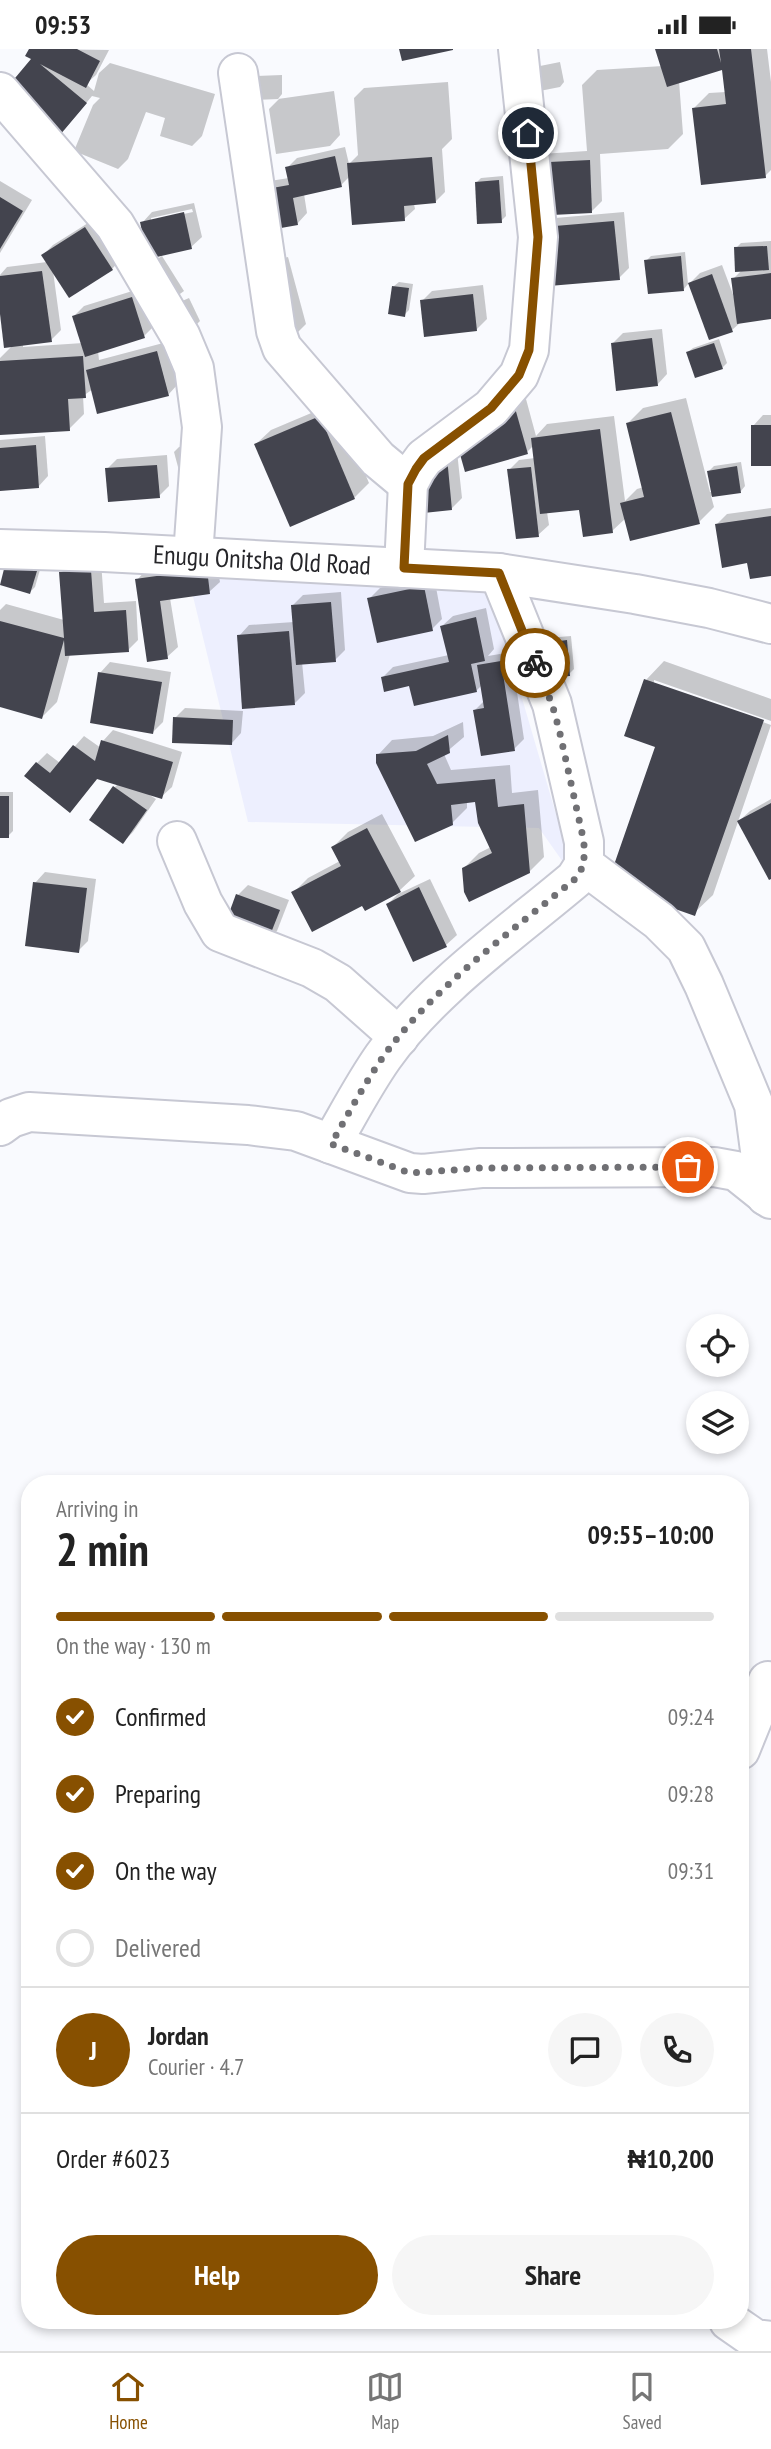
<!DOCTYPE html>
<html lang="en">
<head>
<meta charset="utf-8">
<style>
	body { margin:0; font-family:"PT Sans Narrow",sans-serif; background:#f6f6f6; color:#222; height:100vh; display:flex; flex-direction:column; font-size:26px; white-space:nowrap }
	* { box-sizing:border-box; margin:0 }
	p { font-size:23px; color:#767676 }
	.icon { flex:none; width:38px; height:38px; fill:none; stroke:currentColor; stroke-width:2; stroke-linecap:round; stroke-linejoin:round }
	.map { position:relative; flex:1; overflow:hidden }
	.details { position:absolute; left:21px; top:1426px; width:728px; height:854px; display:flex; flex-direction:column; background:#fff; border-radius:28px; box-shadow:0 4px 10px #0003 }
	.details>* { flex:none }
	.tools { position:absolute; left:686px; top:1265px; display:grid; gap:14px }
	.tools a { display:grid; place-items:center; width:63px; height:63px; border-radius:50%; background:#fff; box-shadow:0 4px 10px #0003; font-size:35px }
	.pin { position:absolute; display:grid; place-items:center; width:60px; height:60px; color:#fff; margin:-30px; border:4px solid #fff; border-radius:50%; box-shadow:0 2px 7px #0007 }
	.courier { position:absolute; display:grid; place-items:center; width:70px; height:70px; margin:-35px; border:5px solid #875000; border-radius:50%; background:#fff; color:#222; box-shadow:0 2px 9px #0007 }
	.overview em { font-style:normal; font-weight:800 }
	.overview div { display:flex; flex-direction:column-reverse }
	.overview { display:flex; align-items:center; justify-content:space-between; height:119px; padding:0 35px }
	h1 { font-size:46px; font-weight:800; line-height:52px }
	.bar { display:grid; grid-template-columns:repeat(4,1fr); gap:10px 7px; align-content:center; height:84px; padding:0 35px }
	.bar i { height:9px; border-radius:5px; background:#e0e0e0 }
	.bar .active { background:#875000 }
	.bar p { grid-column:span 4 }
	.line { display:flex; align-items:center; gap:18px; padding:0 35px; border-top:2px solid #e0e0e0 }
	.line div { flex:1 }
	.round { display:grid; place-items:center; flex:none; width:74px; height:74px; border-radius:37px; background:#f6f6f6 }
	ol { padding:0 35px; list-style:none }
	li { display:flex; align-items:center; gap:21px; height:77px }
	li p { margin-inline-start:auto }
	li .icon { padding:7px; border-radius:50%; background:#875000; color:#fff; stroke-width:4 }
	li:last-child { color:#767676 }
	li i { width:38px; height:38px; border:4px solid #e0e0e0; border-radius:50% }
	.primary-button { display:flex; gap:14px; margin-top:auto; padding:14px 35px }
	.primary-button a { flex:1; height:80px; border-radius:42px; background:#875000; color:#fff; font-size:28px; font-weight:800; line-height:80px; text-align:center }
	.primary-button a+a { background:#f6f6f6; color:#222 }
	.status { display:flex; justify-content:space-between; align-items:center; height:49px; padding:0 35px; background:#fff; direction:ltr }
	.status svg { height:19px; fill:currentColor }
	.menu { display:flex; justify-content:space-around; align-items:center; height:98px; border-top:2px solid #e0e0e0; background:#fff; font-size:19px; color:#767676 }
	.menu a { display:grid; justify-items:center; gap:4px }
	.menu .active { color:#875000 }
	.map>svg:first-child { display:block }
</style>
</head>
<body>
<div class="status"><b>09:53</b><svg viewBox="0 0 49 12"><path d="M0 12V9h3v3zM5 12V6h3v6zM10 12V3h3v9zM15 12V0h3v12zM26 1h20v11H26zM47 4h2v5h-2z"/></svg></div>
<div class="map">
<svg width="771" height="2302" viewBox="0 0 771 2302">
	<rect width="100%" height="100%" fill="#f9fafe"/>
	<!-- built -->
	<polygon fill="#edeffe" points="485,523 575,830 539,779 248,773 189,531"/>
	<!-- shadow -->
	<g fill="#0003" fill-rule="evenodd">
		<polygon points="31,0 109,1 96,26 86,35 94,42 99,24 110,14 215,45 202,87 192,97 160,87 165,69 146,63 128,110 118,120 74,102 93,56 100,49 92,47 64,81"/>
		<polygon points="657,0 767,0 771,33 771,121 765,127 694,59 709,44 726,43 723,19 679,32 683,85 668,100 600,105 602,152 592,162 541,105 587,102 582,36 597,21 663,17"/>
		<polygon points="560,13 564,33 560,38 514,47 515,22"/>
		<polygon points="282,26 282,45 278,50 334,42 340,86 330,97 276,105 269,60 279,50 253,51 256,27"/>
		<polygon points="448,33 452,90 442,100 445,143 435,153 414,155 415,160 404,170 350,127 341,136 304,145 307,164 297,175 257,134 289,129 287,119 297,109 345,98 349,115 358,106 354,49 364,39"/>
		<polygon points="503,127 506,167 501,172 476,134 481,129"/>
		<polygon points="0,132 32,151 0,204"/>
		<path d="M194,154L202,188L191,198L142,174L152,163ZM192,160L193,163L151,172V169Z"/>
		<polygon points="624,163 629,219 619,229 545,179 555,169"/>
		<polygon points="96,169 122,209 112,220 53,222 61,281 51,291 23,295 23,298 83,294 74,267 84,257 142,239 154,277 144,287 98,302 99,311 167,293 178,335 168,346 93,340 83,347 84,365 69,380 0,378 0,309 13,296 0,251 0,226 7,218 47,213 43,206 53,196"/>
		<polygon points="771,192 771,269 741,273 732,281 690,234 700,224 722,216 734,248 733,230 743,220 736,199 741,194"/>
		<polygon points="685,203 688,235 684,240 646,212 651,207"/>
		<polygon points="162,207 184,242 162,258 144,219"/>
		<polygon points="288,208 306,275 296,285 265,214"/>
		<polygon points="399,233 413,235 409,261 404,266 394,237"/>
		<polygon points="483,236 487,270 476,281 422,252 432,242"/>
		<polygon points="189,249 200,272 195,277 173,256"/>
		<polygon points="662,280 667,325 657,336 612,295 623,284"/>
		<polygon points="719,290 727,314 722,319 688,303 693,299"/>
		<polygon points="686,349 710,443 713,443 709,422 714,417 741,413 745,437 741,442 711,447 714,458 699,473 626,469 612,482 581,459 547,463 549,476 538,486 509,421 519,411 535,409 533,397 527,403 456,393 462,449 451,460 415,464 464,367 526,350 536,387 547,375 614,367 625,452 637,440 644,438 628,374 643,359"/>
		<polygon points="335,354 369,434 354,449 256,395 271,381"/>
		<polygon points="763,366 771,366 771,415 753,377"/>
		<polygon points="45,387 48,427 38,438 0,440 0,391"/>
		<polygon points="190,396 185,444 174,403 179,398"/>
		<polygon points="167,406 169,437 159,447 107,420 117,410"/>
		<polygon points="771,459 771,526 749,512 717,475 727,465"/>
		<polygon points="216,511 220,533 209,543 170,549 178,598 167,608 137,531 147,520"/>
		<polygon points="101,512 104,554 136,552 138,591 128,601 70,605 57,653 42,668 0,656 0,561 6,555 64,571 61,524 71,514"/>
		<polygon points="7,513 41,517 35,538 30,543"/>
		<polygon points="434,528 442,570 432,580 369,550 380,539"/>
		<polygon points="341,543 345,601 335,611 302,613 305,644 295,654 239,587 249,576 294,573 293,556 303,546"/>
		<polygon points="486,559 494,600 488,607 511,603 524,690 514,700 475,661 484,652 482,636 476,642 410,635 383,628 393,618 449,606 442,577 453,567"/>
		<polygon points="571,587 574,620 569,625 554,593 559,588"/>
		<polygon points="664,612 771,650 771,672 654,631 654,635 771,676 713,846 694,864 658,696 646,631"/>
		<polygon points="110,613 171,623 163,673 153,683 100,624"/>
		<polygon points="185,659 243,662 241,684 231,695 175,669"/>
		<polygon points="463,673 464,688 444,705 451,721 510,716 512,744 538,741 544,808 529,823 464,819 479,804 491,798 477,752 467,753 467,759 452,774 378,706 392,691 433,687"/>
		<polygon points="113,681 182,703 172,738 161,748 148,745 156,750 133,783 123,793 114,739 118,735 98,729 70,761 37,714 47,704 60,714 84,687 101,699 103,692"/>
		<polygon points="0,743 13,743 13,782 8,787 0,787"/>
		<polygon points="771,750 771,828 739,772 750,762"/>
		<polygon points="382,765 415,827 400,841 363,855 293,844 308,829 340,812 333,798 348,783"/>
		<polygon points="45,823 96,830 88,892 78,902 35,834"/>
		<polygon points="430,830 457,886 446,896 414,911 388,855 398,845"/>
		<polygon points="248,836 289,851 277,882 267,892 238,846"/>
	</g>
	<!-- building -->
	<g fill="#43444e">
		<polygon points="29,0 77,0 100,12 86,39 40,15 87,54 54,93 0,47 31,10 25,7"/>
		<polygon points="399,0 453,0 453,1 402,12"/>
		<polygon points="655,0 717,0 721,14 719,0 751,0 766,129 701,136 692,59 726,55 722,21 667,38"/>
		<polygon points="335,107 342,138 293,149 298,176 252,184 244,144 289,136 285,118"/>
		<polygon points="432,108 436,154 404,157 405,172 352,176 347,114"/>
		<polygon points="590,111 592,164 532,167 529,114"/>
		<polygon points="499,131 502,174 477,175 475,133"/>
		<polygon points="0,148 23,162 0,200"/>
		<polygon points="184,163 192,200 148,210 140,173"/>
		<polygon points="614,172 620,231 549,237 543,178"/>
		<polygon points="85,178 113,221 69,249 41,206"/>
		<polygon points="767,197 769,221 735,223 734,198"/>
		<polygon points="681,207 684,242 648,245 644,211"/>
		<polygon points="42,222 52,293 4,299 0,265 0,227"/>
		<polygon points="771,224 771,270 737,275 731,229"/>
		<polygon points="712,225 733,283 709,291 688,234"/>
		<polygon points="392,237 409,239 405,268 388,265"/>
		<polygon points="473,245 477,282 424,288 420,251"/>
		<polygon points="132,248 145,289 85,308 72,267"/>
		<polygon points="652,289 658,337 616,342 611,294"/>
		<polygon points="714,294 723,320 695,329 686,303"/>
		<polygon points="157,302 169,347 97,365 86,321"/>
		<polygon points="83,307 86,349 68,350 70,382 0,386 0,312"/>
		<polygon points="515,359 528,405 465,423 452,377"/>
		<polygon points="671,363 700,475 630,492 620,454 644,448 626,374"/>
		<polygon points="320,367 355,450 290,478 254,395"/>
		<rect x="751" y="376" width="20" height="41"/>
		<polygon points="600,380 613,484 583,488 579,461 540,465 531,389"/>
		<polygon points="36,396 39,439 0,442 0,399"/>
		<polygon points="446,398 452,461 414,465"/>
		<polygon points="157,416 160,449 108,453 105,419"/>
		<polygon points="737,417 741,444 712,448 707,422"/>
		<polygon points="531,418 539,488 516,490 507,420"/>
		<polygon points="771,467 771,527 750,530 747,514 722,519 715,475"/>
		<polygon points="6,512 37,522 30,545 0,536"/>
		<polygon points="207,520 210,545 160,552 168,610 147,613 135,530"/>
		<polygon points="91,521 94,563 126,561 129,603 65,607 64,591 42,670 0,658 0,572 64,589 59,523"/>
		<polygon points="424,537 433,582 377,594 367,549"/>
		<polygon points="331,553 336,613 296,616 291,556"/>
		<polygon points="476,568 485,612 471,615 477,643 414,657 409,637 384,643 381,628 449,613 440,577"/>
		<polygon points="289,582 295,656 242,660 237,586"/>
		<polygon points="567,591 570,627 556,628 553,593"/>
		<polygon points="501,612 515,702 481,707 473,661 484,659 477,616"/>
		<polygon points="98,623 162,633 153,685 90,674"/>
		<polygon points="644,630 764,671 695,867 607,836 655,698 624,687"/>
		<polygon points="173,668 233,671 232,696 172,694"/>
		<polygon points="448,686 450,704 427,715 437,735 495,730 498,758 524,755 530,824 469,853 464,843 462,819 492,804 478,774 475,753 451,756 453,776 415,793 376,714 376,705 416,702"/>
		<polygon points="101,691 173,713 162,750 97,730 70,764 24,727 36,713 50,724 73,696 95,712"/>
		<polygon points="113,737 147,761 123,795 89,771"/>
		<rect x="0" y="747" width="9" height="42"/>
		<polygon points="771,754 771,830 769,831 737,772"/>
		<polygon points="367,779 401,843 365,862 362,857 312,883 291,843 341,817 331,798"/>
		<polygon points="33,833 87,839 79,904 25,897"/>
		<polygon points="419,838 447,898 413,913 386,855"/>
		<polygon points="236,845 280,861 267,894 224,878"/>
	</g>
	<g fill="none" stroke-linecap="round" stroke-linejoin="round">
		<!-- minor casing -->
		<g stroke="#c7c8d3" stroke-width="42">
			<g id="minor">
				<polyline points="238,24 276,282 282,299 378,410 408,435"/>
				<polyline points="0,43 115,176 181,288 194,319 202,378 193,507"/>
				<polyline points="404,519 408,435 416,420 424,409 491,359 519,326 529,301 538,188 518,0"/>
				<polyline points="177,792 203,854 220,883 312,919 338,934 399,988"/>
				<polyline points="584,816 659,872 686,899 704,936 754,1056 766,1147"/>
				<polyline points="0,1077 11,1069 29,1063 248,1076 296,1082 410,1124 423,1125 481,1119 714,1118 736,1122 771,1150"/>
				<path d="M331,1095C348,1066 364,1035 383,1008C431,940 511,884 575,830L584,816V793L552,655L499,524"/>
				<polyline points="740,1701 768,1632"/>
				<polyline points="729,2272 755,2290 771,2292"/>
			</g>
		</g>
		<!-- major casing -->
		<g stroke="#c7c8d3" stroke-width="42">
			<polyline id="major" points="0,500 104,503 499,524 635,545 709,559 771,575"/>
		</g>
		<!-- minor -->
		<use href="#minor" stroke="#fff" stroke-width="38"/>
		<!-- major -->
		<use href="#major" stroke="#fff" stroke-width="38"/>
	</g>
	<g fill="none" stroke-linecap="round" stroke-linejoin="round">
		<!-- done -->
		<path stroke="#707074" stroke-width="7" stroke-dasharray="0 12.6" d="M535,614L552,655L559,680L584,793V816L575,830C511,883 431,940 383,1008C364,1035 348,1066 331,1095L410,1124L481,1119L688,1118"/>
		<!-- route -->
		<polyline stroke="#875000" stroke-width="9" points="528,84 538,188 529,301 519,326 491,359 424,409 416,420 408,435 404,519 499,524 535,614"/>
	</g>
	<g text-anchor="middle" stroke-width="7" stroke-linejoin="round" paint-order="stroke">
		<!-- street labels -->
		<g font-size="26" fill="#26262a" stroke="#fff">
			<text transform="translate(262 511) rotate(3)" y="9">Enugu Onitsha Old Road</text>
		</g>
	</g>
</svg>
<div class="tools">
<a><svg class="icon" aria-label="locate" viewBox="0 0 24 24"><circle cx="12" cy="12" r="6"/><path d="M12 2v4M12 18v4M2 12h4M18 12h4"/></svg></a>
<a><svg class="icon" aria-label="layers" viewBox="0 0 24 24"><path d="M12 4l9 5-9 5-9-5zM3 14l9 5 9-5"/></svg></a>
</div>
<div class="pin" style="left:688px;top:1118px;background:#ea580c"><svg class="icon" aria-label="bag" viewBox="0 0 24 24"><path d="M5 8h14l-1 12H6zM9 8a3 3 0 0 1 6 0"/></svg></div>
<div class="pin" style="left:528px;top:84px;background:#1f2937"><svg class="icon" aria-label="home" viewBox="0 0 24 24"><path d="M3 11l9-7 9 7M6 9v11h12V9"/></svg></div>
<div class="courier" style="left:535px;top:614px"><svg class="icon" aria-label="bike" viewBox="0 0 24 24"><circle cx="6" cy="16" r="4"/><circle cx="18" cy="16" r="4"/><path d="M6 16l4-8h5l3 8M10 8l3 8H6M13 5h3"/></svg></div>
<section class="details">
<div class="overview"><div><h1>2 min</h1><p>Arriving in</p></div><em>09:55–10:00</em></div>
<div class="bar"><i class="active"></i><i class="active"></i><i class="active"></i><i></i><p>On the way · 130 m</p></div>
<ol>
<li><svg class="icon" aria-label="check" viewBox="0 0 24 24"><path d="M5 12l5 5 9-10"/></svg>Confirmed<p>09:24</p></li>
<li><svg class="icon" aria-label="check" viewBox="0 0 24 24"><path d="M5 12l5 5 9-10"/></svg>Preparing<p>09:28</p></li>
<li><svg class="icon" aria-label="check" viewBox="0 0 24 24"><path d="M5 12l5 5 9-10"/></svg>On the way<p>09:31</p></li>
<li><i></i>Delivered</li>
</ol>
<div class="line" style="height:126px"><b class="round" style="background:#875000;color:#fff">J</b><div><b>Jordan</b><p>Courier · 4.7</p></div><a class="round"><svg class="icon" aria-label="chat" viewBox="0 0 24 24"><path d="M4 5h16v11H9l-5 4z"/></svg></a><a class="round"><svg class="icon" aria-label="phone" viewBox="0 0 24 24"><path d="M5 4h4l2 5-3 2q2 4 5 5l2-3 5 2v4C11 20 4 13 5 4z"/></svg></a></div>
<div class="line" style="height:91px"><div>Order #6023</div><b>₦10,200</b></div>
<div class="primary-button"><a>Help</a><a>Share</a></div>
</section>
</div>
<nav class="menu">
<a class="active"><svg class="icon" aria-label="home" viewBox="0 0 24 24"><path d="M3 11l9-7 9 7M6 9v11h12V9"/></svg>Home</a>
<a><svg class="icon" aria-label="map" viewBox="0 0 24 24"><path d="M3 6l6-2 6 2 6-2v14l-6 2-6-2-6 2zM9 4v14M15 6v14"/></svg>Map</a>
<a><svg class="icon" aria-label="saved" viewBox="0 0 24 24"><path d="M7 4h10v16l-5-4-5 4z"/></svg>Saved</a>
</nav>
</body>
</html>
